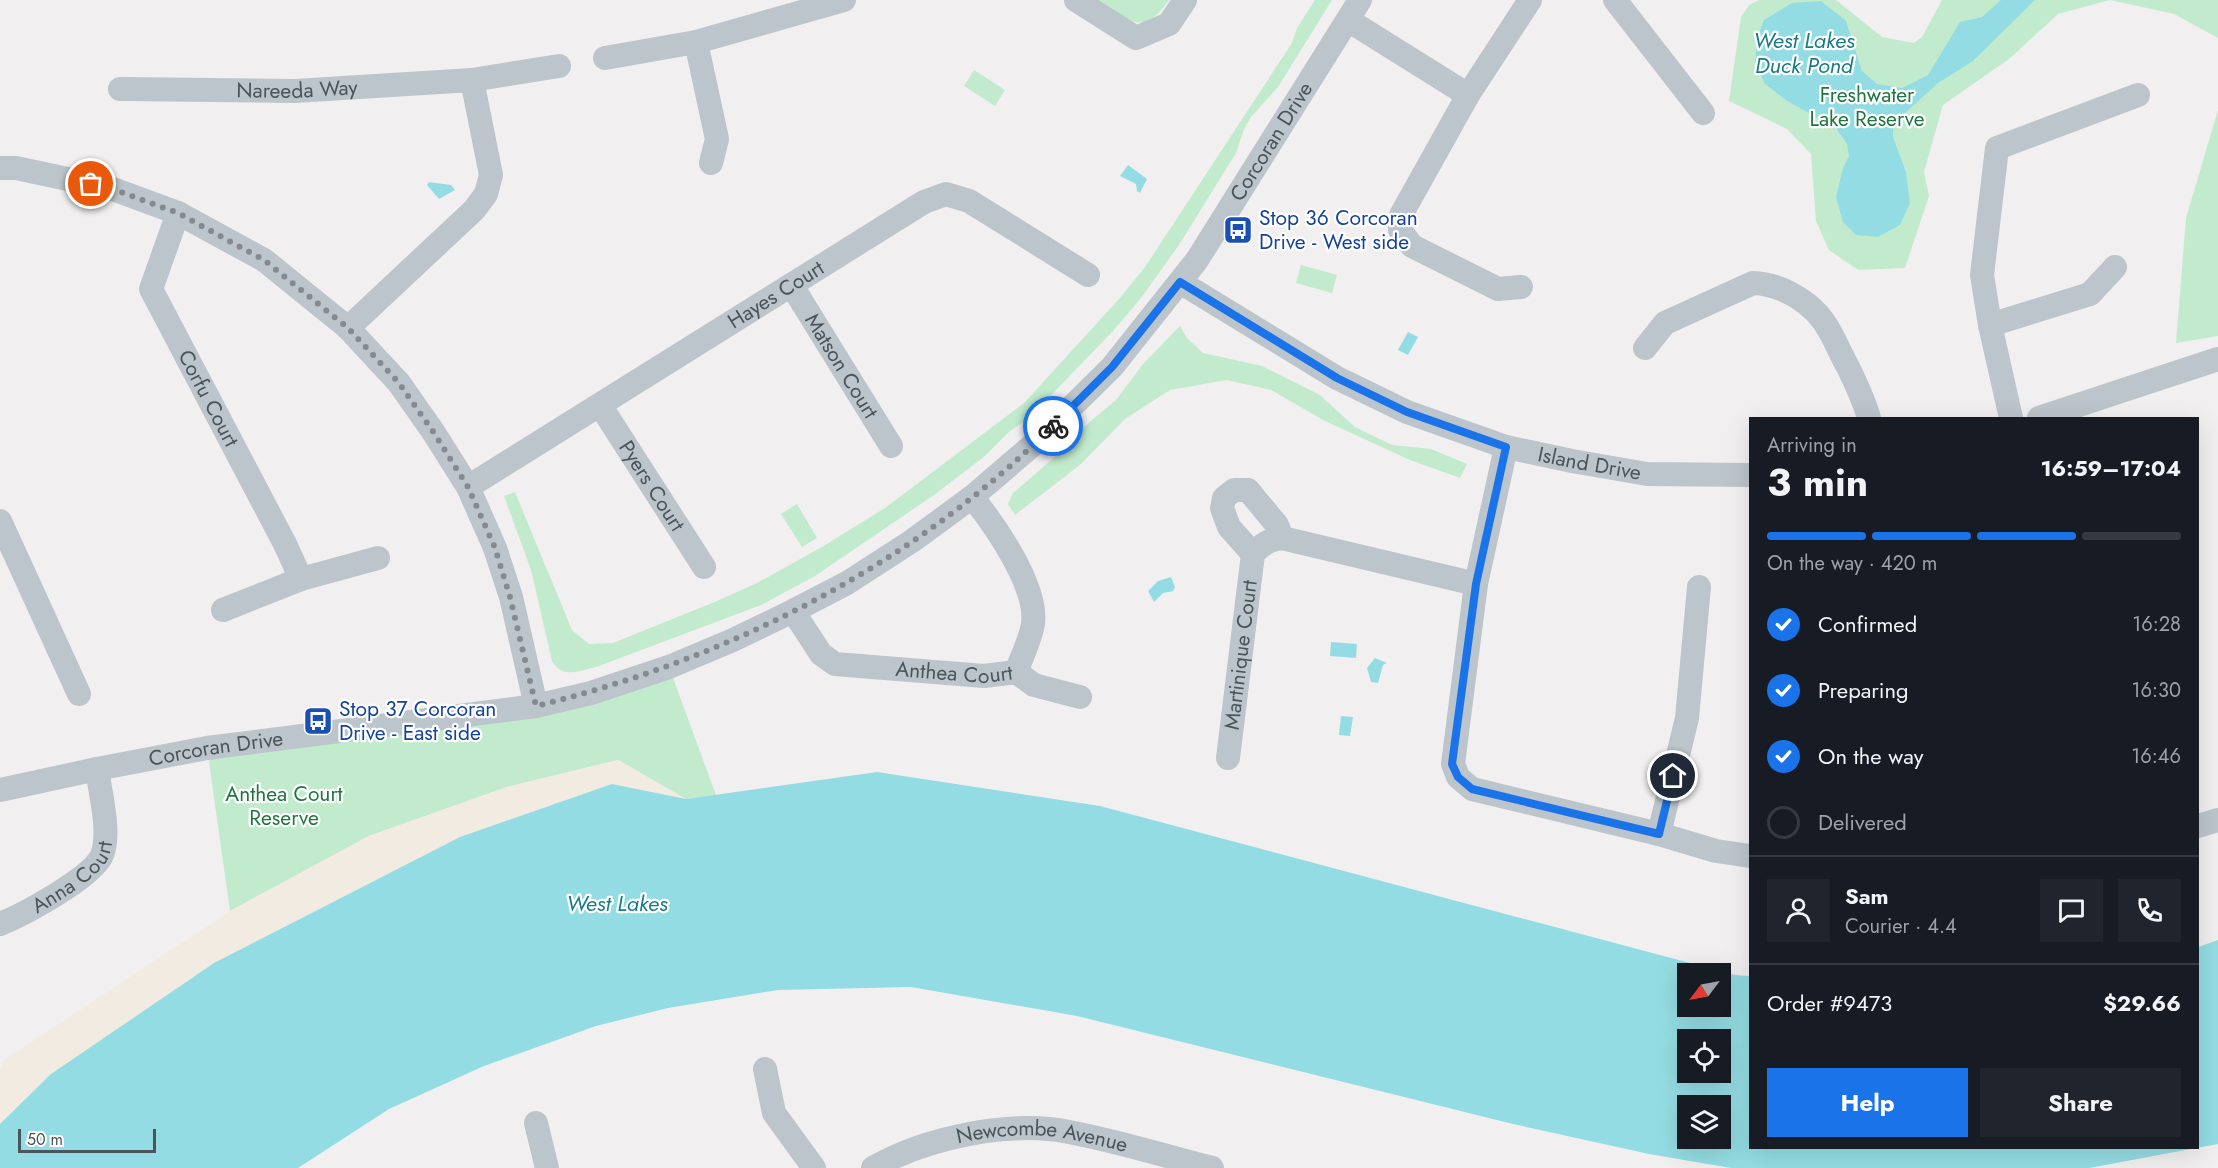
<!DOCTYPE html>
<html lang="en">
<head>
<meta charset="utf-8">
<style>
	body { margin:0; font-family:Jost,sans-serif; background:#20242c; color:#f1f3f6; height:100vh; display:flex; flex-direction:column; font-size:22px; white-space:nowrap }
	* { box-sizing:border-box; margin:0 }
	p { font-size:20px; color:#9ea1a6 }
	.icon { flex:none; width:33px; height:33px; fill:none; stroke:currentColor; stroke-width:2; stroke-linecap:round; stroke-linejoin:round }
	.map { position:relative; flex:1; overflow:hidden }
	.panel { position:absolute; left:1749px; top:417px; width:450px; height:732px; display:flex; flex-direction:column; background:#171b24; border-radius:0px; box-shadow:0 6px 24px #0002 }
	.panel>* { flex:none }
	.needle { width:39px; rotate:238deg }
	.tools { position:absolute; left:1677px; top:963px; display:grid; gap:12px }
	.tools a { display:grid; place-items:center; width:54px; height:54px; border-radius:0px; background:#171b24; box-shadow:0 6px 24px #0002; font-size:30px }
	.scale { position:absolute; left:18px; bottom:15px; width:138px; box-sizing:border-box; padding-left:6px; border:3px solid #49545b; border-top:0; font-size:16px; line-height:21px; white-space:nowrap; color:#49545b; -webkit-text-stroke:4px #fff; paint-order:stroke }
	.pin { position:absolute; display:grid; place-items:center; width:51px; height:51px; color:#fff; margin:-26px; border:3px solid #fff; border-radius:50%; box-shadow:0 2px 6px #0007 }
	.courier { position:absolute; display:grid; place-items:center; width:60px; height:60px; margin:-30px; border:4px solid #1a73e8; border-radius:50%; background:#fff; color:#222; box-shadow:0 2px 8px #0007 }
	.summary em { font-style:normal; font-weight:700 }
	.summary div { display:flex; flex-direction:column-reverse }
	.summary { display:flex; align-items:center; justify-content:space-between; height:102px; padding:0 18px }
	h1 { font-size:39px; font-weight:700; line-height:45px }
	.bar { display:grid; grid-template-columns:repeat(4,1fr); gap:9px 6px; align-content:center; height:72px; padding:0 18px }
	.bar i { height:8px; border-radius:4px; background:#363941 }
	.bar .active { background:#1a73e8 }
	.bar p { grid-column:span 4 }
	.line { display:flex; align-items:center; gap:15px; padding:0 18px; border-top:2px solid #363941 }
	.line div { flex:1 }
	.round { display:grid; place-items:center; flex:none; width:63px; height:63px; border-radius:0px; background:#20242c }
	ol { padding:0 18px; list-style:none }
	li { display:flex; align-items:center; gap:18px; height:66px }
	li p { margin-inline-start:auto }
	li .icon { padding:6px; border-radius:50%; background:#1a73e8; color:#fff; stroke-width:4 }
	li:last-child { color:#9ea1a6 }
	li i { width:33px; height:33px; border:3px solid #363941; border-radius:50% }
	.button { display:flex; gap:12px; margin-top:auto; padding:12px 18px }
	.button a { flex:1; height:69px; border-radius:0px; background:#1a73e8; color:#fff; font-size:24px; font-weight:700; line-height:69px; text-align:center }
	.button a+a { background:#20242c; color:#f1f3f6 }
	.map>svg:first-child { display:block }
</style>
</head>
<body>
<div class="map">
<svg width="2218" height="1168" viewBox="0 0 2218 1168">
	<rect width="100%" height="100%" fill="#f2eff0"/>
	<!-- green -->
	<g fill="#c2ebcd">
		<path d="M1098,0H1169C1142,39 1131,20 1098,0Z"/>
		<path d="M1315,0H1332L1278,87L1251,117L1244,129L1236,153L1179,245L1141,298L1113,331L1028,419L1010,431L985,456L934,495L815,576L761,605L599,666C582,670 562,680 552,661L531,570L504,496L515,492L572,630L589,644L613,643L717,601L757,583L822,547L885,508L1024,403L1119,299L1145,267L1292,43L1297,28Z"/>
		<polygon points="1759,0 1836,0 1882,37 1914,43 1922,37 1942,0 2218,0 2218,38 2174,14 2110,0 2058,14 2009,59 1943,105 1924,172 1929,196 1905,268 1858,270 1829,250 1816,221 1811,154 1787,129 1729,101 1741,17 1749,5"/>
		<polygon points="974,70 1005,90 995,106 964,86"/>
		<polygon points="2218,110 2218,336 2176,343 2186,218"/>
		<polygon points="1301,265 1337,275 1332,293 1296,283"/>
		<polygon points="1180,326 1187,338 1203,353 1262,366 1320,395 1355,427 1392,445 1431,449 1467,464 1460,478 1410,460 1325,421 1271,390 1227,380 1170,390 1125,419 1081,464 1015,515 1008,504 1013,493 1057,455 1079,431 1116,400 1143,364"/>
		<polygon points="797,504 817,538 802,547 781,514"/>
		<polygon points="669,667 716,795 686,799 618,760 507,787 369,836 230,911 207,748 536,706"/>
	</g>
	<!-- sand -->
	<polygon fill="#f1ebe2" points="618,760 686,799 612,784 460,837 214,963 51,1074 0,1124 0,1070 3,1061 230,911 369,836 507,787"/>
	<!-- water -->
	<g fill="#94dce3" fill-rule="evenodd">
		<polygon points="2001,0 2035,0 1973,61 1938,83 1893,124 1893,137 1906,172 1910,203 1900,225 1878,237 1856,235 1843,222 1836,197 1843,168 1849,156 1847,144 1836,128 1787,101 1765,84 1755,62 1757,38 1764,20 1792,3 1821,1 1846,21 1862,71 1877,84 1902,88 1928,75 1960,22 1982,17"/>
		<polygon points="1128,165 1147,179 1140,193 1137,191 1136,184 1120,176"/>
		<polygon points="429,182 451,185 455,190 439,199 427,185"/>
		<polygon points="1408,332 1418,337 1408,355 1398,350"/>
		<polygon points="1171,577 1175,587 1173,591 1163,593 1154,602 1148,591 1158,581"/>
		<polygon points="1331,642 1357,644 1356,658 1330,656"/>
		<polygon points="1375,658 1387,663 1383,665 1378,683 1371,682 1367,668"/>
		<polygon points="1341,716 1353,717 1350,736 1339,735"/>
		<path d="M877,772L1100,806L1735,975L1750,976V1148H2198V947L2218,940V1144L2089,1168H1731L1649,1154L1513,1124L1077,1016L911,987L778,990L668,1008L596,1026L484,1066L389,1109L298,1168H0V1124L51,1074L214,963L460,837L612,784L686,799ZM1688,974H1720V1006H1688ZM1688,1040H1720V1072H1688ZM1688,1106H1720V1138H1688Z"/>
	</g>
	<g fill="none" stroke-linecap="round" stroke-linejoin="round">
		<!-- minor -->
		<g stroke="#bcc5cb" stroke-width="24">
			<polyline points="1076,0 1136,38 1169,24 1185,0"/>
			<polyline points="1615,0 1703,113"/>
			<polyline points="1348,20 1468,95 1401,215 1400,230 1412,246 1498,289 1521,287"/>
			<polyline points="696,42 717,139 711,163"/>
			<polyline points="605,58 696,42 844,0"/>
			<path id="s1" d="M120,89L295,91L472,80L559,66"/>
			<polyline points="1468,95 1530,0"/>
			<polyline points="0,168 16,168 110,188 178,213 264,260 348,328 399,383 434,433 468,487 495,548 511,597 536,706"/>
			<path id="s2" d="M178,213L151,289L285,544L301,579L223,610"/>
			<path id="s3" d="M1180,282L1337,378L1407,412L1506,447L1572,461L1647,474L1750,475"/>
			<path id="s4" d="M792,286L891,446"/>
			<polyline points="1990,325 2090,294 2115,267"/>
			<polyline points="348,328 474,210 486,194 491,175 472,80"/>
			<path d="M1645,348L1665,323L1753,283C1783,284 1815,304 1829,330C1836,342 1841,355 1848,367C1856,384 1864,400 1869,418"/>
			<path id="s5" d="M600,405L704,567"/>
			<polyline points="2011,418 1990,325 1982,275 1997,148 2138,95"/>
			<polyline points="2039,418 2218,359"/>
			<polyline points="1506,447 1476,584 1453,764 1458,777 1472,789 1659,834 1716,851 1750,856"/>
			<path id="s6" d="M468,487L924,202L946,194L969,201L1088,275"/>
			<polyline points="0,521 79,694"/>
			<polyline points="1253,554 1229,527 1222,508 1224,498 1234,490 1248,490 1277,525 1282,538"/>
			<polyline points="301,579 378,558"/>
			<path id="s7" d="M793,611L821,654L835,664L984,676L1016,672C1022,656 1030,641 1033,624C1038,587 995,525 972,497"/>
			<polyline points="1016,672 1034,685 1080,697"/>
			<path id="s8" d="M1228,758L1253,554C1262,544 1269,540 1282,538L1476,584"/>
			<path id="s9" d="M0,790L97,769L207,748L536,706L591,693L669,667L733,640L793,611L847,583L912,541L972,497L1035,443L1112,367L1197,260L1360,0"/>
			<polyline points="2198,826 2218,820"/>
			<polyline points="1659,834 1687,718 1699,587"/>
			<path id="s10" d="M0,924C23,915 93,877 102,855C111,833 100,792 97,769"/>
			<polyline points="765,1069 774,1113 814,1168"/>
			<polyline points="536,1123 547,1168"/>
			<path id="s11" d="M873,1168C925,1138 1009,1120 1069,1132C1117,1141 1165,1156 1212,1168"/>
		</g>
	</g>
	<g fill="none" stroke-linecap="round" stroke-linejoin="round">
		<!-- done -->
		<path stroke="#848a8f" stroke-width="6" stroke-dasharray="0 10.8" d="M91,184L110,188L178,213L264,260L348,328L399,383L434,433L468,487L495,548L510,597L536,706C728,659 912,566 1053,426"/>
		<!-- route -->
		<polyline stroke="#1a73e8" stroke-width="8" points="1053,426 1112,367 1180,282 1337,378 1407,412 1506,447 1476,584 1452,764 1458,777 1472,789 1659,834 1673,776"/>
	</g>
	<!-- icons -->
	<defs>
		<g id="bus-square" transform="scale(1.5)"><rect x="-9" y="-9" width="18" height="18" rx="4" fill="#1a4fb4" stroke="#fff"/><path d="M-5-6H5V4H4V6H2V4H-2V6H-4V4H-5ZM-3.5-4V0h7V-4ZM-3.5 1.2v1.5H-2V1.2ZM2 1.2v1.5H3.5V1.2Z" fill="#fff"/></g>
	</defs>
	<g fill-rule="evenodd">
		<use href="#bus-square" x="1238" y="230"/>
		<use href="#bus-square" x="318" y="721"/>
	</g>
	<g text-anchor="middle" stroke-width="4.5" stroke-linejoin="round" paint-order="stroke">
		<!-- street labels -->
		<g font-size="21" fill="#49545b" stroke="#fff">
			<text dy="7" stroke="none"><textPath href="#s1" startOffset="177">Nareeda Way</textPath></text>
			<text dy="7" stroke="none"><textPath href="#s9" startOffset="1498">Corcoran Drive</textPath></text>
			<text dy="7" stroke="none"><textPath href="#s6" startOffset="363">Hayes Court</textPath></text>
			<text dy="7" stroke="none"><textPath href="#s4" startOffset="94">Matson Court</textPath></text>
			<text dy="7" stroke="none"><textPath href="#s2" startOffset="204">Corfu Court</textPath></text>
			<text dy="7" stroke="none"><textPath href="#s3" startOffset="452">Island Drive</textPath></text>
			<text dy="7" stroke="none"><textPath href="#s5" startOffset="96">Pyers Court</textPath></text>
			<text dy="7" stroke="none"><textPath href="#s8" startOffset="104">Martinique Court</textPath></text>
			<text dy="7" stroke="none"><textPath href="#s7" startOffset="188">Anthea Court</textPath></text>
			<text dy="7" stroke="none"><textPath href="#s9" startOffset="220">Corcoran Drive</textPath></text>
			<text dy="7" stroke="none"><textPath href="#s10" startOffset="88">Anna Court</textPath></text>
			<text dy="7" stroke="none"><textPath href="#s11" startOffset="176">Newcombe Avenue</textPath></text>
		</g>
		<!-- park labels -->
		<g font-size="21" fill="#207642" stroke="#fff">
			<text x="1867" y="102">Freshwater<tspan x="1867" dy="24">Lake Reserve</tspan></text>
			<text x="284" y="801">Anthea Court<tspan x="284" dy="24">Reserve</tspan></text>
		</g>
		<!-- transit labels -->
		<g font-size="21" fill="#164399" stroke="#fff" text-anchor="start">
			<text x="1259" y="225">Stop 36 Corcoran<tspan x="1259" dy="24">Drive - West side</tspan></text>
			<text x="339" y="716">Stop 37 Corcoran<tspan x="339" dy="24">Drive - East side</tspan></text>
		</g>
		<!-- water labels -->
		<g font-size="22" font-style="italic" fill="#197d88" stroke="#fff">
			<text x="1804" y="48">West Lakes<tspan x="1804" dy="25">Duck Pond</tspan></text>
			<text x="617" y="911">West Lakes</text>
		</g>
	</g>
</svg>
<div class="tools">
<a><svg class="needle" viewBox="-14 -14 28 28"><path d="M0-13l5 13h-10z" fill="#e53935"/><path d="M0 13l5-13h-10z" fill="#9ea1a6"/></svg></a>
<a><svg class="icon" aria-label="locate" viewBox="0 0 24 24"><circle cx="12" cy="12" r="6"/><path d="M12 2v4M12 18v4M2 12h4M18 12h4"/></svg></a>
<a><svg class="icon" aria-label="layers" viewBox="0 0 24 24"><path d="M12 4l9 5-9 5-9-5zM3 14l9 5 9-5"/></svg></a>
</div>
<div class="scale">50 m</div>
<div class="pin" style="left:91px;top:184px;background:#ea580c"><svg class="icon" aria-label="bag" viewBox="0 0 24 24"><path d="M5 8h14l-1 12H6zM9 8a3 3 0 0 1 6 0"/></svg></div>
<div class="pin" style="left:1673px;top:776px;background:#1f2937"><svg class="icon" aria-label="home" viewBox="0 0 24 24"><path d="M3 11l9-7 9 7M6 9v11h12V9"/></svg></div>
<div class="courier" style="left:1053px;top:426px"><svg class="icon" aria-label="bike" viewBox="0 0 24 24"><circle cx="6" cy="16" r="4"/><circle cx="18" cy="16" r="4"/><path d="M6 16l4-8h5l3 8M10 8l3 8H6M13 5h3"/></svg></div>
<section class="panel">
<div class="summary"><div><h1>3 min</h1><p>Arriving in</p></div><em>16:59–17:04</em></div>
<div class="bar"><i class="active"></i><i class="active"></i><i class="active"></i><i></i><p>On the way · 420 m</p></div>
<ol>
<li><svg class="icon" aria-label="check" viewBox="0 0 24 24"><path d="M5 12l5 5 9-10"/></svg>Confirmed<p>16:28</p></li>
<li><svg class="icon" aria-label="check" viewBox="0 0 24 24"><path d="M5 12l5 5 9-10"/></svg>Preparing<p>16:30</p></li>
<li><svg class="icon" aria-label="check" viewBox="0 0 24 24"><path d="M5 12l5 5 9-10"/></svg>On the way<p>16:46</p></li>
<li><i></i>Delivered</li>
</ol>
<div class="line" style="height:108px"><a class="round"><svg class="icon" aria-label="person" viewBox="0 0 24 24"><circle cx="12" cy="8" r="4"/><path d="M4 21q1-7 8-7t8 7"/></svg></a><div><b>Sam</b><p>Courier · 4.4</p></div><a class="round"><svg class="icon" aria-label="chat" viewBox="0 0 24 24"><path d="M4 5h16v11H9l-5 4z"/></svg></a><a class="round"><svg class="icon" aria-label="phone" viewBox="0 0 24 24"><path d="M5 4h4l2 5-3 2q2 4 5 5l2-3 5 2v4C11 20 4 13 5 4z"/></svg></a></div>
<div class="line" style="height:78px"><div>Order #9473</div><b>$29.66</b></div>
<div class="button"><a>Help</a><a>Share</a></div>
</section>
</div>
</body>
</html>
